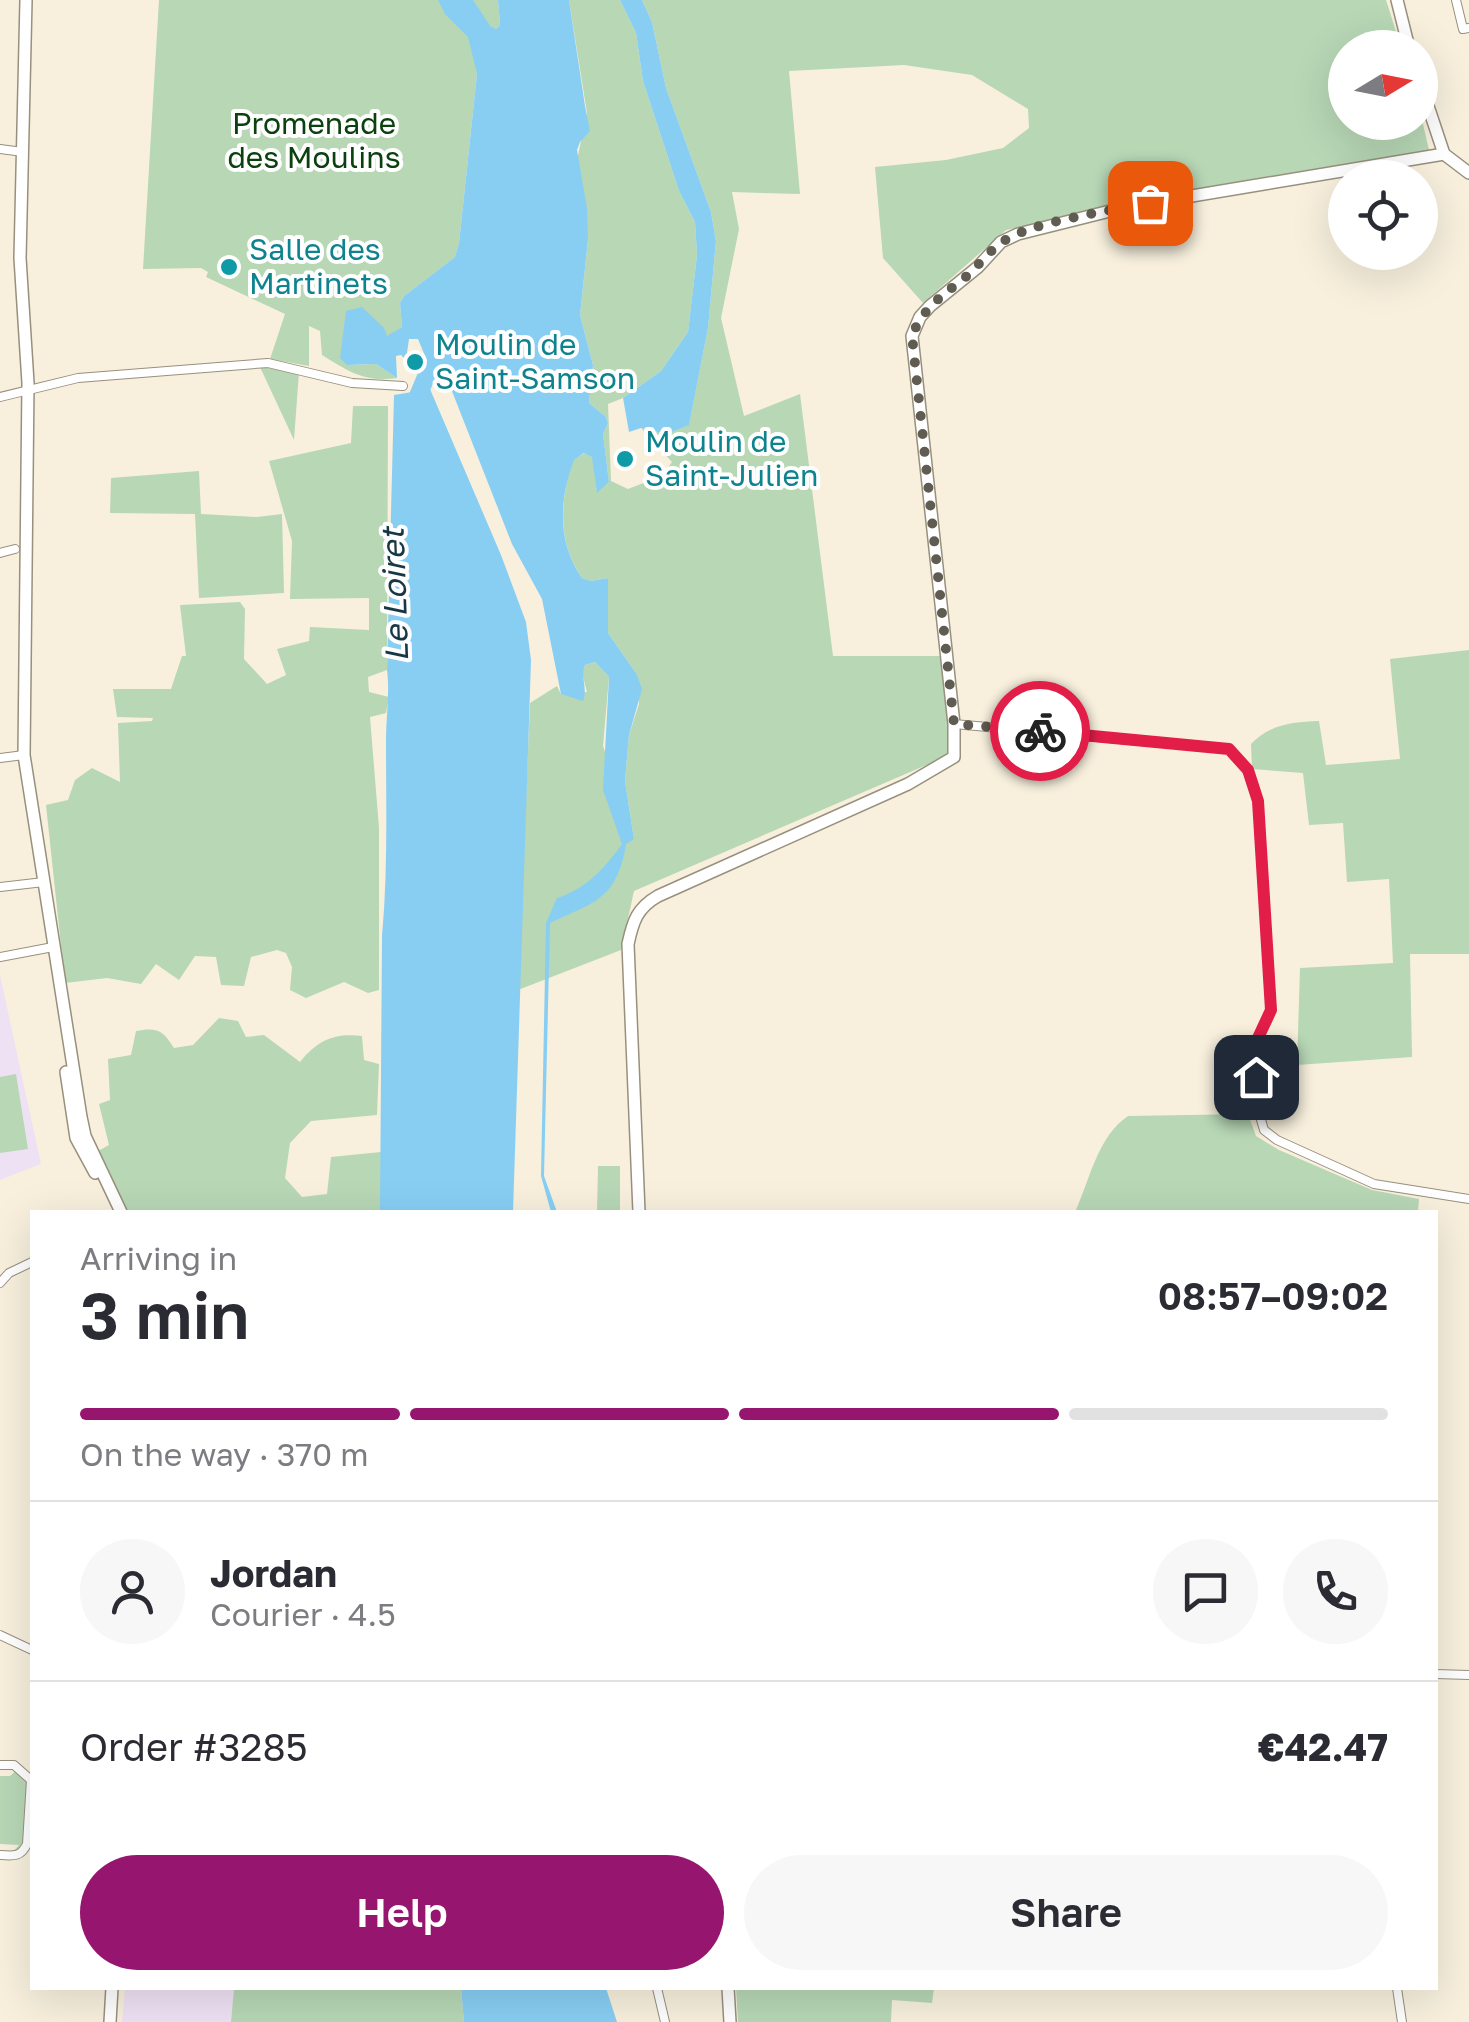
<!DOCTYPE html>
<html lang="en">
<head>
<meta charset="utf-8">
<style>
	body { margin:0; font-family:"Golos Text",sans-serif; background:#f7f7f7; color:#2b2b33; height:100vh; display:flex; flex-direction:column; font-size:38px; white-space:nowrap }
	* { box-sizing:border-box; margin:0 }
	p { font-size:32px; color:#7c7c81 }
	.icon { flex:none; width:55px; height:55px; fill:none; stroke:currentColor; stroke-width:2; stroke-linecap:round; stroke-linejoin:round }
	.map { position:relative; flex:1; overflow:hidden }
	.panel { position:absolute; left:30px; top:1210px; width:1408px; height:780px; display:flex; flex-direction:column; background:#fff; border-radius:0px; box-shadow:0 10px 40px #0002 }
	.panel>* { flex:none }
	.needle { width:65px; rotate:80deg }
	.controls { position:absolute; left:1328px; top:30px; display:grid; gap:20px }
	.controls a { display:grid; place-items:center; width:110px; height:110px; border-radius:50%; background:#fff; box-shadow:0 10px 40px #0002; font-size:50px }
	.pin { position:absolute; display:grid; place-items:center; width:85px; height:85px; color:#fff; margin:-42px; border-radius:20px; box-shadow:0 5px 15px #0006 }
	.courier { position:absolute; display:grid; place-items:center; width:100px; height:100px; margin:-50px; border:8px solid #e11d48; border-radius:50%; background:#fff; color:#222; box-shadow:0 2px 12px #0007 }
	.head em { font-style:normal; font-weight:600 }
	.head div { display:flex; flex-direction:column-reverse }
	.head { display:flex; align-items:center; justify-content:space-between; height:170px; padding:0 50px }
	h1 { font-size:65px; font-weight:600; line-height:75px }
	.bar { display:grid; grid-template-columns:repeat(4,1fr); gap:15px 10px; align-content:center; height:120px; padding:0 50px }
	.bar i { height:12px; border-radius:8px; background:#e1e1e2 }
	.bar .active { background:#95156f }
	.bar p { grid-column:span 4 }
	.line { display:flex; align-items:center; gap:25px; padding:0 50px; border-top:2px solid #e1e1e2 }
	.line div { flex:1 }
	.round { display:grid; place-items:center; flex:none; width:105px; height:105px; border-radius:52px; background:#f7f7f7 }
	.button { display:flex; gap:20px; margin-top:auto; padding:20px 50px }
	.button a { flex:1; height:115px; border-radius:60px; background:#95156f; color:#fff; font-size:40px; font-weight:600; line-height:115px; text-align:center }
	.button a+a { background:#f7f7f7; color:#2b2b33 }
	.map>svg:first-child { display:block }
</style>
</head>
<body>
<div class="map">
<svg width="1469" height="2022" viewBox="0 0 1469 2022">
	<rect width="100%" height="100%" fill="#f8f0dd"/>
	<!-- education -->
	<g fill="#efe1f4">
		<polygon points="0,975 41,1164 0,1180"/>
		<polygon points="125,1988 234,1988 231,2022 122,2022"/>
	</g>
	<!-- green -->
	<g fill="#b7d7b5">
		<path d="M159,0H498L500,25L496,29L491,28L480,13L474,54L477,74L459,243L455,257L404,296L400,303L402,327L348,365L376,364L397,378C365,383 348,371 322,355L320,331L309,326V366L270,359L285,314L206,277L208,272L201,268L143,269Z"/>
		<path d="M569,0H620L636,33L643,81L679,191L695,222L697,255L688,332L661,371L623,398L608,404L611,481L628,489L662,476L672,462L641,428L666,434L689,424L708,328L716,241L711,212L666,88L652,22L642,0H1386L1401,47L1345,48V122H1420V111L1429,150L1006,230L923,303L883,258L875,167L946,160L1003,148L1029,128L1028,109L972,75L904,65L789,71L800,194L732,192L739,229L721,318L744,416L800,394L833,656H940L952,754L634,891L621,950L518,990L530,703L557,686L561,694L587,692L582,673L585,665L595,662L609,677L603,746L634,839L625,781L629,735L639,704L636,673L608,633V578L591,581L582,578C557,542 560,501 573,460L585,453L593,457L597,492L609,482L603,434L608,423L606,417L589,403L593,365L580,315L588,240L577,160L587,113Z"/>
		<polygon points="260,367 299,372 294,440"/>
		<polygon points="353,406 388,406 387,670 368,677 369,692 389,697 386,713 370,717 379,828 379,990 368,993 344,982 306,998 290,990 292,967 286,953 277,950 251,957 244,986 221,985 216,957 195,956 179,980 156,964 141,984 107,978 65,983 46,805 68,800 75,780 92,768 120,782 118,723 152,721 153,718 117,717 113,689 171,689 182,656 186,656 180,605 240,602 245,609 244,659 267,684 286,675 277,649 309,641 310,627 369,630 369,598 290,599 292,541 269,461 351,443"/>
		<polygon points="199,471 201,514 257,517 282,514 284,593 199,598 195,514 110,513 111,478"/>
		<path d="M1469,650V954H1410L1412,1057L1297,1065L1300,968L1393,963L1389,879L1347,882L1343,823L1309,825L1303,773L1252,769L1251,744C1270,724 1293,722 1319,721L1326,765L1400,759L1390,659Z"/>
		<path d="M219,1018L238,1021L246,1037L264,1035L300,1062C318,1040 334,1033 362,1036L364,1060L379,1064L377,1115L311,1121L290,1143L285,1178L302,1197L327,1194L331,1157L381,1152V1212H126L98,1151L109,1145L99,1104L110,1100L108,1059L131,1055L136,1031C157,1027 163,1030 174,1048L193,1045Z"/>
		<polygon points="16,1074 28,1149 0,1153 0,1077"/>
		<path d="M1248,1114L1256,1136L1279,1150L1372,1190L1419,1199L1418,1212H1075C1090,1180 1097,1137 1128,1116Z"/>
		<polygon points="598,1166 620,1166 620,1212 597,1212"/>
		<polygon points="17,1770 28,1781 23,1847 12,1853 19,1845 0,1844 0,1776 10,1776"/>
		<polygon points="234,1988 461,1988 464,2022 231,2022"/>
		<polygon points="736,1988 934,1988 932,2003 892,2000 891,2022 738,2022"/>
	</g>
	<!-- water -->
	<g fill="#88cef3">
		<path d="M438,0H473L491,27L496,29L500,25L498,0H569L585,106L590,131L580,142L577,150L587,208L588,240L580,315L593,365L589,403L606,417L608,423L603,434L609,482L597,493L592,457L584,453L574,460C559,500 557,542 582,578L591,581L608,578V633L636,673L642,689L629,735L625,781L634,839L626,844C617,899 595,902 550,923L544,1176L557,1212H551L541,1176L546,923L557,898C586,889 604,869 622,844L603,790L609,677L595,662L585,665C580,677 588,688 583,701L561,694L542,599L512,544L437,353L425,356L418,339H409L406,360L401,355L396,356L397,378L376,364L347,365L340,358L346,311L362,307L384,328L387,336L402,327L400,303L404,296L455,257L459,243L477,74L468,37L445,14Z"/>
		<polygon points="620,0 642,0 652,22 666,88 711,212 716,241 708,328 689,425 666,434 641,428 629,432 623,398 661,371 688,332 697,255 695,222 679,191 643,81 636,33"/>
		<path d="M430,389L501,555L526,622L531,660L513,1212H380L382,936C388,871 386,806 386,740C386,716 390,694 387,670L394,395Z"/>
		<polygon points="461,1988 606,1988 617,2022 464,2022"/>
	</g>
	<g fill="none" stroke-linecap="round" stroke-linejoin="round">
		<!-- river -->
		<polyline stroke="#88cef3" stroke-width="18" points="418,413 418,396 444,334"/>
		<!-- street casing -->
		<g stroke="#98907e" stroke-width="10">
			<g id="street">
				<polyline points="1456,0 1463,29 1469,28"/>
				<polyline points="0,149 23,152"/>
				<polyline points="0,397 78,378 268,363 352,383 403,386"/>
				<polyline points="0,553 15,549"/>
				<polyline points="954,724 1229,749 1248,770 1258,801 1271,1010 1258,1038 1255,1054 1257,1106 1264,1130 1277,1140 1374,1184 1469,1199"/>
				<polyline points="0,758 24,755"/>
				<polyline points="0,887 44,882"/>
				<polyline points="0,957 53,947"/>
				<polyline points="0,1283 9,1273 32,1262"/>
				<polyline points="0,1635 32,1650"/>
				<polyline points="1435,1674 1469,1675"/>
				<path d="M0,1765H14L31,1780L27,1844C21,1857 14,1856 0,1855"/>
				<polyline points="657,1988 665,2022"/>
				<polyline points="1397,1988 1402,2022"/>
			</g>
		</g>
		<!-- secondary casing -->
		<g stroke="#98907e" stroke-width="14">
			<g id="secondary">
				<polyline points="26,0 20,258 28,383 24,755 81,1117 85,1136 121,1212"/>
				<polyline points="1397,0 1409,48"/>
				<polyline points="1420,82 1444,154 1469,173"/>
				<polyline points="66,1072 76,1138 95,1173"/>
				<path d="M639,1212L628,944C633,921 637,908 658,896L908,784L954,757V724L912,336L920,317L930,306L978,267L1001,242L1018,234L1126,207L1444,154"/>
				<polyline points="728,1988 730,2022"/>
				<polyline points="110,2022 112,1988"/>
			</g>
		</g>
		<!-- street -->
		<use href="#street" stroke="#fff" stroke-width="8"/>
		<!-- secondary -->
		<use href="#secondary" stroke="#fff" stroke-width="11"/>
	</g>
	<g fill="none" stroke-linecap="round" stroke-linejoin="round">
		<!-- done -->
		<path stroke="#615c51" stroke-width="10" stroke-dasharray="0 18" d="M1040,731L954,724L912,336C922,310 940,297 962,280C976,269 987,253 1001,243C1028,222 1114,210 1150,203"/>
		<!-- route -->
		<polyline stroke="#e11d48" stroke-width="12" points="1040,731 1229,749 1248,770 1258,801 1271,1010 1258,1038 1256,1077"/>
	</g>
	<!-- markers -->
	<g fill="#0f9aa8" stroke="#fefefe" stroke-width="4">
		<circle cx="229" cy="267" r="10"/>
		<circle cx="415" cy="362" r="10"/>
		<circle cx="625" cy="459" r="10"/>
	</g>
	<g text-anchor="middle" stroke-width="8" stroke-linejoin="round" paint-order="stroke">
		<!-- park labels -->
		<g font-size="30" fill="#0b400f" stroke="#fefefe">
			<text x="314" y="134">Promenade<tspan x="314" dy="34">des Moulins</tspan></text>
		</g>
		<!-- culture labels -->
		<g font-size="30" fill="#0d838f" stroke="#fefefe" text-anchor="start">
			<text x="249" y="260">Salle des<tspan x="249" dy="34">Martinets</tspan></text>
			<text x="435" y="355">Moulin de<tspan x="435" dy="34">Saint-Samson</tspan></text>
			<text x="645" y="452">Moulin de<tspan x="645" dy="34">Saint-Julien</tspan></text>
		</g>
		<!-- water labels -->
		<g font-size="32" font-style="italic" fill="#173747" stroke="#fefefe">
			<text transform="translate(395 595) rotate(-92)" y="11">Le Loiret</text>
		</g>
	</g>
</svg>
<div class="controls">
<a><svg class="needle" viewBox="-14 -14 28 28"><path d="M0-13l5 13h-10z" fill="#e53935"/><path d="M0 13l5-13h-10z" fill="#7c7c81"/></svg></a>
<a><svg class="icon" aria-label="locate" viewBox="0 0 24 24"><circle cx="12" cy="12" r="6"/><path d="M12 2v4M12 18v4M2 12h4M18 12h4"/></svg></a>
</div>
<div class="pin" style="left:1150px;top:203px;background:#ea580c"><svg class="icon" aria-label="bag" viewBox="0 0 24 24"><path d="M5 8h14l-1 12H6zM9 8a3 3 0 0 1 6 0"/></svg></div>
<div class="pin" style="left:1256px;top:1077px;background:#1f2937"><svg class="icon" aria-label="home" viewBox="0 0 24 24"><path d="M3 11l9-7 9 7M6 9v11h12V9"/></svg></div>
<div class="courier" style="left:1040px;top:731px"><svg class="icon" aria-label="bike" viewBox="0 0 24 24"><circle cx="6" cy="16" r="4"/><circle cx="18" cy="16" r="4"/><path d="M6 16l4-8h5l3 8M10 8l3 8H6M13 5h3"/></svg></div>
<section class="panel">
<div class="head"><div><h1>3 min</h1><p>Arriving in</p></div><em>08:57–09:02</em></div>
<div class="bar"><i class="active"></i><i class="active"></i><i class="active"></i><i></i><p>On the way · 370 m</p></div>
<div class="line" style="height:180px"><a class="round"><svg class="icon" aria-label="person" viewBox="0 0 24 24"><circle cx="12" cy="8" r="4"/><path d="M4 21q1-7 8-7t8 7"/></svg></a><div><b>Jordan</b><p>Courier · 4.5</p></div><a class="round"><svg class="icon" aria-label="chat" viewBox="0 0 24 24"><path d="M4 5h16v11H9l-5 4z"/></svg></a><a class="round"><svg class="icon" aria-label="phone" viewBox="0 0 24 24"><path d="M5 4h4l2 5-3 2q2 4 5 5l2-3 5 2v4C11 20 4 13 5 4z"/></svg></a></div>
<div class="line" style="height:130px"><div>Order #3285</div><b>€42.47</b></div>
<div class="button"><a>Help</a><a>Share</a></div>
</section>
</div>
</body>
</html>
